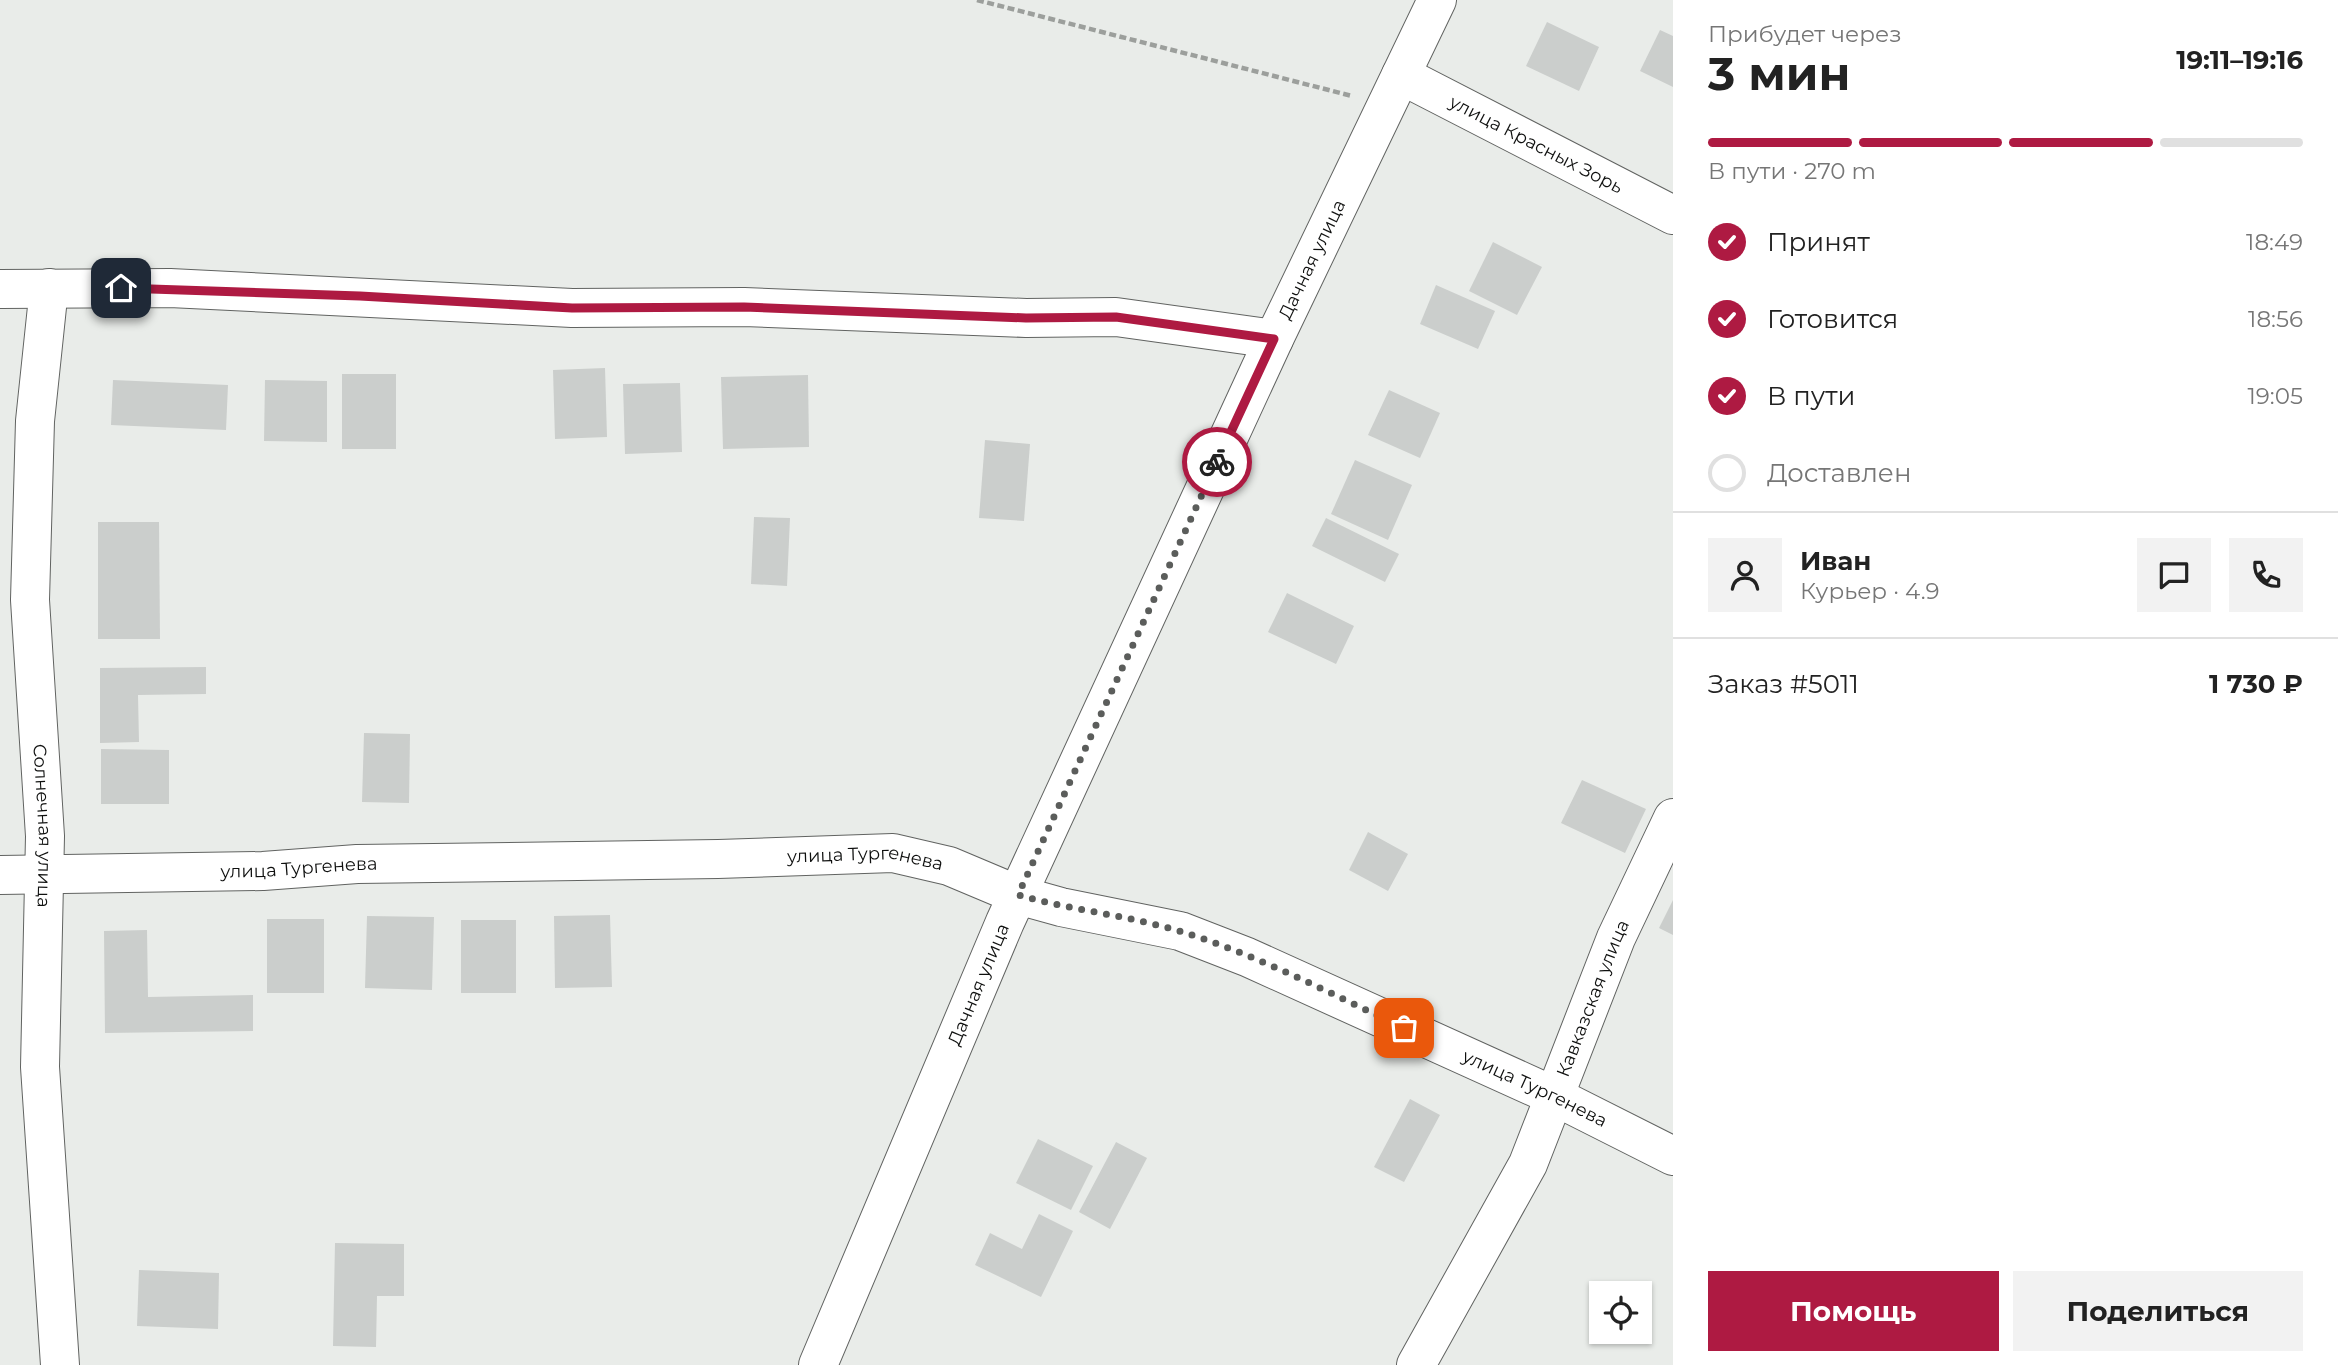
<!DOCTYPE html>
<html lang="ru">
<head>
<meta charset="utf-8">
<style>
	body { margin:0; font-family:Montserrat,sans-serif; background:#f2f2f2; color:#222; height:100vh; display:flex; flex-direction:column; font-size:26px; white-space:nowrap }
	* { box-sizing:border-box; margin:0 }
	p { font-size:23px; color:#767676 }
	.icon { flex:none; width:38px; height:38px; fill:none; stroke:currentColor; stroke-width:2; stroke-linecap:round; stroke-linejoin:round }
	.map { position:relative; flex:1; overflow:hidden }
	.panel { display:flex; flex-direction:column; background:#fff; width:665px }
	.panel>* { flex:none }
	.buttons { position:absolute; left:1589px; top:1281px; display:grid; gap:14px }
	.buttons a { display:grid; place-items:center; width:63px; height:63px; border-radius:0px; background:#fff; box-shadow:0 2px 5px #0004; font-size:35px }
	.pin { position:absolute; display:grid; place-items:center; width:60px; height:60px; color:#fff; margin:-30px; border-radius:14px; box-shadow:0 4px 10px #0006 }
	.courier { position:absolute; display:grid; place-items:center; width:70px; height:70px; margin:-35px; border:5px solid #ae1a42; border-radius:50%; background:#fff; color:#222; box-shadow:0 2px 9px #0007 }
	.head em { font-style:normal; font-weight:700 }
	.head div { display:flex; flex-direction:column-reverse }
	.head { display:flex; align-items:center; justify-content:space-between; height:119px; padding:0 35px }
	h1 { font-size:46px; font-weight:700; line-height:52px }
	.bar { display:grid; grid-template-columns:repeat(4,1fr); gap:10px 7px; align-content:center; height:84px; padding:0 35px }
	.bar i { height:9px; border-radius:5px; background:#e0e0e0 }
	.bar .current { background:#ae1a42 }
	.bar p { grid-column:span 4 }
	.line { display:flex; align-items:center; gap:18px; padding:0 35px; border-top:2px solid #e0e0e0 }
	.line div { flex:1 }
	.round { display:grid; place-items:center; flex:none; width:74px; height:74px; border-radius:0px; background:#f2f2f2 }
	ol { padding:0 35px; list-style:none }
	li { display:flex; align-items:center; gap:21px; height:77px }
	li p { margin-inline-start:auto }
	li .icon { padding:7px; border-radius:50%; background:#ae1a42; color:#fff; stroke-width:4 }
	li:last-child { color:#767676 }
	li i { width:38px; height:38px; border:4px solid #e0e0e0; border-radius:50% }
	.button { display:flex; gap:14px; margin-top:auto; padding:14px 35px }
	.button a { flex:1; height:80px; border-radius:0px; background:#ae1a42; color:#fff; font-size:28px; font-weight:700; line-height:80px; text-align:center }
	.button a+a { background:#f2f2f2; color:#222 }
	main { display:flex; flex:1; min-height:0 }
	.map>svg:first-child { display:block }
</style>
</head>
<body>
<main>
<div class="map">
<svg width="1673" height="1365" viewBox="0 0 1673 1365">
	<rect width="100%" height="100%" fill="#e9ece9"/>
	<!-- building -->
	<g fill="#cbcecc">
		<polygon points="1547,22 1599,47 1579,91 1526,66"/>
		<polygon points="1660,30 1673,36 1673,87 1640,71"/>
		<polygon points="1493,242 1542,267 1517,315 1469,291"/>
		<polygon points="1436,285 1495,311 1478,349 1420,324"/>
		<polygon points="605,368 607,437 555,439 553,370"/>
		<rect x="342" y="374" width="54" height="75"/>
		<polygon points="808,375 809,447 723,449 721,377"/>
		<polygon points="113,380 228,385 226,430 111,425"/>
		<polygon points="265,380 327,381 327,442 264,441"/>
		<polygon points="680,383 682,452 625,454 623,384"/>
		<polygon points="1389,390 1440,413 1420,458 1368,435"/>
		<polygon points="985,440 1030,444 1024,521 979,518"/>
		<polygon points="1355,460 1412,485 1388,540 1331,514"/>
		<polygon points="754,517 790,518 787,586 751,584"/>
		<polygon points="1326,518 1399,554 1385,582 1312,546"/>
		<polygon points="98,522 159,522 160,639 98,639"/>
		<polygon points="1287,593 1354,626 1336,664 1268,632"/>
		<polygon points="206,667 206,694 138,695 139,742 100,743 100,668"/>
		<polygon points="364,733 410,734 409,803 362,802"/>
		<polygon points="101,749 169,750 169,804 101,804"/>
		<polygon points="1582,780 1646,809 1625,853 1561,823"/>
		<polygon points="1368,832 1408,854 1388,891 1349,870"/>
		<polygon points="1673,900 1673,935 1659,928"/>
		<polygon points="610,915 612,987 555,988 554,916"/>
		<polygon points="367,916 434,917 432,990 365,988"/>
		<rect x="267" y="919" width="57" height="74"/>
		<rect x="461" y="920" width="55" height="73"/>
		<polygon points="147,930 148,997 253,995 253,1031 105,1033 104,931"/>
		<polygon points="1410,1099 1440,1115 1404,1182 1374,1167"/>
		<polygon points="1038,1139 1093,1166 1071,1210 1016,1183"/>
		<polygon points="1116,1142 1147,1158 1110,1229 1079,1212"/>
		<polygon points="1039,1214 1073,1231 1041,1297 975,1265 990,1233 1022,1249"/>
		<polygon points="335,1243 404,1244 404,1296 377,1296 376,1347 333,1346"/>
		<polygon points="139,1270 219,1273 218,1329 137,1326"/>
	</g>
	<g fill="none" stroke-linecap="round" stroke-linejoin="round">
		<!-- minor casing -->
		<g stroke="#616361" stroke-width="40">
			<g id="minor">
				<path id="s1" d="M1401,75L1673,215"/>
				<path id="s2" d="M49,288L35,421L30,600L45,836L40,1067L60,1365"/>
				<polyline points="0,289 170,288 572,308 744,307 1026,318 1116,317 1274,339"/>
				<path id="s3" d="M0,875L263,871L357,864L718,859L893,853L949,866L1018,895L1061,907L1180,931L1247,957L1554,1096L1673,1156"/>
				<path id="s4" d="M818,1365L1005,922L1274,339L1437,0"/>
				<path id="s5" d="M1416,1365L1528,1164L1616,938L1673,818"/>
			</g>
		</g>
		<!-- path -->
		<polyline stroke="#9c9f9c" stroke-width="4.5" stroke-dasharray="7 3.5" stroke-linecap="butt" points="977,0 1352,96"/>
		<!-- minor -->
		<use href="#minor" stroke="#fff" stroke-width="38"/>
	</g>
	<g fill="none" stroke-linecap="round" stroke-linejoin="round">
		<!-- done -->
		<path stroke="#5b5d5b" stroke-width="7" stroke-dasharray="0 12.6" d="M1217,462L1018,895C1071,910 1126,915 1179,931C1256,954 1331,994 1404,1028"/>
		<!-- route -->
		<polyline stroke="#ae1a42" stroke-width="9" points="121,288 360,296 572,308 744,307 1026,318 1116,317 1274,339 1217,462"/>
	</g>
	<g text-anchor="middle" stroke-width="5" stroke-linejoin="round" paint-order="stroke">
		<!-- street labels -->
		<g font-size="18" fill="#0f100f" stroke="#f6f9f7">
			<text dy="6" stroke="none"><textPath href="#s1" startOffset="152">улица Красных Зорь</textPath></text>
			<text dy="6" stroke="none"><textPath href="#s4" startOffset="1211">Дачная улица</textPath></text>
			<text dy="6" stroke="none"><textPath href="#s2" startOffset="539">Солнечная улица</textPath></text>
			<text dy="6" stroke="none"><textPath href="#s3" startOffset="866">улица Тургенева</textPath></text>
			<text dy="6" stroke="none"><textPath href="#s3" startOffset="299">улица Тургенева</textPath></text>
			<text dy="6" stroke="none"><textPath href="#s4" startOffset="413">Дачная улица</textPath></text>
			<text dy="6" stroke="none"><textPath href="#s5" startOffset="408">Кавказская улица</textPath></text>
			<text dy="6" stroke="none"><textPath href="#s3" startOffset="1580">улица Тургенева</textPath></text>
		</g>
	</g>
</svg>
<div class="buttons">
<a><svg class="icon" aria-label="locate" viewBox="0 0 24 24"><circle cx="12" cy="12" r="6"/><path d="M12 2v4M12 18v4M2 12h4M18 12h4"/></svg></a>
</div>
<div class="pin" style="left:1404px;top:1028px;background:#ea580c"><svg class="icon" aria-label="bag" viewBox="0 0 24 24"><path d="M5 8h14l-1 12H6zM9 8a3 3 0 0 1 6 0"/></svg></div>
<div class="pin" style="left:121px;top:288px;background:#1f2937"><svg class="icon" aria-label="home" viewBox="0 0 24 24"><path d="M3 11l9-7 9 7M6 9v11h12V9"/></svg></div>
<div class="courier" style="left:1217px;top:462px"><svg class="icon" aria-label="bike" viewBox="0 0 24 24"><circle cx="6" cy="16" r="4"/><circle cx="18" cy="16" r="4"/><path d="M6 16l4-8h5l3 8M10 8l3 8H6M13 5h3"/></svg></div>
</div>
<section class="panel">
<div class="head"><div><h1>3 мин</h1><p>Прибудет через</p></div><em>19:11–19:16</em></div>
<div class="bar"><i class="current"></i><i class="current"></i><i class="current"></i><i></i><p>В пути · 270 m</p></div>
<ol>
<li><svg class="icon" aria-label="check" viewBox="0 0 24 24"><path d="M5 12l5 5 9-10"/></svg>Принят<p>18:49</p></li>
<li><svg class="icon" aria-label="check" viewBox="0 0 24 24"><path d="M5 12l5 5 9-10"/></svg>Готовится<p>18:56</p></li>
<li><svg class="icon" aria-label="check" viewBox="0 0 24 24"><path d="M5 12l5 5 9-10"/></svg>В пути<p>19:05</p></li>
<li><i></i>Доставлен</li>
</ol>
<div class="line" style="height:126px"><a class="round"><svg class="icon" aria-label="person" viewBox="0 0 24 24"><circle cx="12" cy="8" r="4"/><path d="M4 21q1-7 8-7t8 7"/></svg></a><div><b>Иван</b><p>Курьер · 4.9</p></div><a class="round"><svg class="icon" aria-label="chat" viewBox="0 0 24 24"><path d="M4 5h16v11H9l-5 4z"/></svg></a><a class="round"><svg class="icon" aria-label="phone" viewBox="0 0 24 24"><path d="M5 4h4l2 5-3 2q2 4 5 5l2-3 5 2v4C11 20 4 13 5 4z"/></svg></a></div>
<div class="line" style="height:91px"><div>Заказ #5011</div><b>1 730 ₽</b></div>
<div class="button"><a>Помощь</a><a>Поделиться</a></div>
</section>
</main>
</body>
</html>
